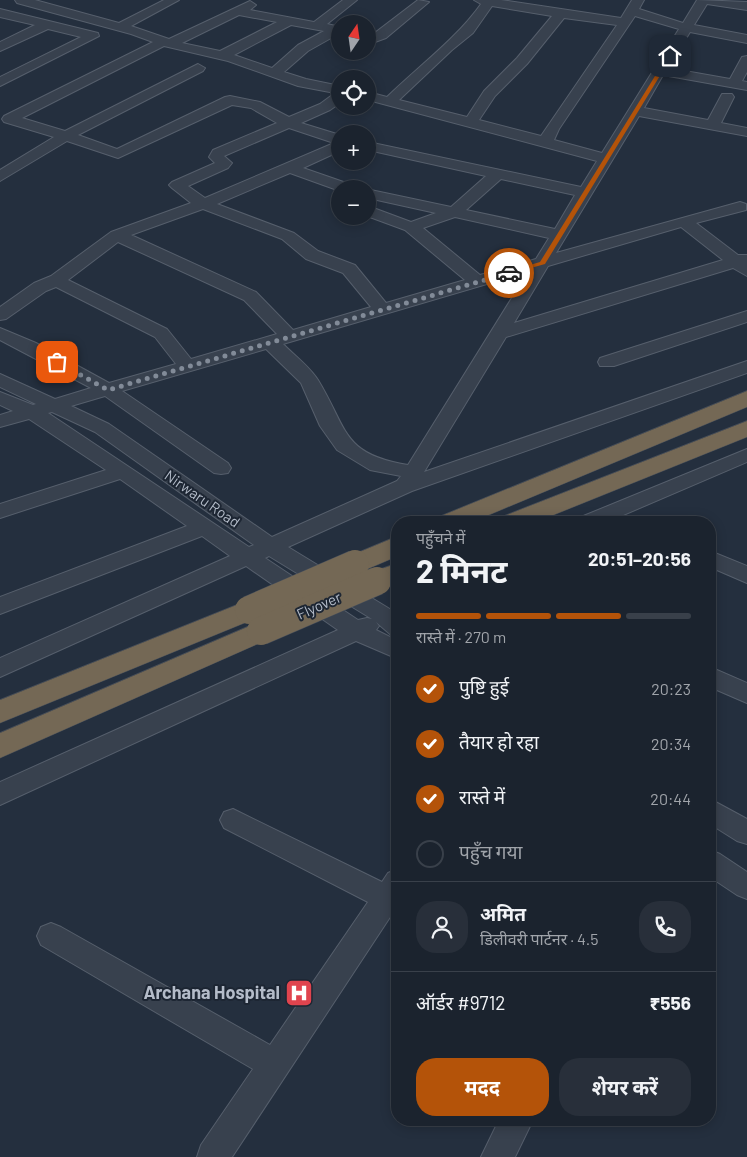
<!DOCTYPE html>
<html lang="hi">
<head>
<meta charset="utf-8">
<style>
	body { margin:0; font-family:Barlow,"Noto Sans Devanagari",sans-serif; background:#282f3a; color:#f1f3f6; height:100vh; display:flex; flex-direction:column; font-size:19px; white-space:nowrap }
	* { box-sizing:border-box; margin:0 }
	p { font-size:16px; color:#a0a4aa }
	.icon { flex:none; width:28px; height:28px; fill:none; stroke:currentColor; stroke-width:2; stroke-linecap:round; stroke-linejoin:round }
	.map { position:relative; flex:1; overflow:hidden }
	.panel { position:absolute; left:391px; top:516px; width:325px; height:610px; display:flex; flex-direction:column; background:#1b232e; border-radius:20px; box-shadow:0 2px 12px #0003,0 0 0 1px #39404a }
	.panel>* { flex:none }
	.needle { width:32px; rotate:13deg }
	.controls { position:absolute; left:331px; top:15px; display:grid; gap:10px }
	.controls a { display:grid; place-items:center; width:45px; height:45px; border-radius:50%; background:#1b232e; box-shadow:0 2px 12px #0003,0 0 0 1px #39404a; font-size:25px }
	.pin { position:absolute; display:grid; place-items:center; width:42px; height:42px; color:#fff; margin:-21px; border-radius:10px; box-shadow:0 2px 8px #0006 }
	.courier { position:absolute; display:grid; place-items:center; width:50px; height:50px; margin:-25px; border:4px solid #b45309; border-radius:50%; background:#fff; color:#222; box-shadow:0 1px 6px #0007 }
	.summary em { font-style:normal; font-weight:700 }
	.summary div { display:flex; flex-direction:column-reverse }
	.summary { display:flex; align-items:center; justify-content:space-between; height:85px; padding:0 25px }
	h1 { font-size:32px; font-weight:700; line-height:38px }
	.bar { display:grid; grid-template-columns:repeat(4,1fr); gap:8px 5px; align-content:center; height:60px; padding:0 25px }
	.bar i { height:6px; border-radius:4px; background:#39404a }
	.bar .on { background:#b45309 }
	.bar p { grid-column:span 4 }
	.line { display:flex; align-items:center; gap:12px; padding:0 25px; border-top:1px solid #39404a }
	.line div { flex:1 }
	.round { display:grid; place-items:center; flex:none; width:52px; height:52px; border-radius:20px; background:#282f3a }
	ol { padding:0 25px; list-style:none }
	li { display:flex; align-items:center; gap:15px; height:55px }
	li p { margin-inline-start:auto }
	li .icon { padding:5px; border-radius:50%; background:#b45309; color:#fff; stroke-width:4 }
	li:last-child { color:#a0a4aa }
	li i { width:28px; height:28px; border:2px solid #39404a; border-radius:50% }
	.button { display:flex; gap:10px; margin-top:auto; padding:10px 25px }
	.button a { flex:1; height:58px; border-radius:20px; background:#b45309; color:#fff; font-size:20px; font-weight:700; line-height:58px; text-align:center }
	.button a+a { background:#282f3a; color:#f1f3f6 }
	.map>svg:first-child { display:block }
</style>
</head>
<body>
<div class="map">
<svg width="747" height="1157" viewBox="0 0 747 1157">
	<rect width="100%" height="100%" fill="#242f3e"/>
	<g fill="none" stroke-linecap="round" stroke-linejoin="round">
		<!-- minor casing -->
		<g stroke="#565f6c" stroke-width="2">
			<g id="minor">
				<path d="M15,0H35L119,23L164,0H179L131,26L169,39L250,1L256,5L250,10L314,22L343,0H357L327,24L340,27V33L308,51L284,72L306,79L340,86V103L330,110L301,123L340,135V151L303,168L355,186L358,189H340V191L290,173L217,204L294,233L318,251L355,265L386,303L465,280L405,230L367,216L368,206L411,222L436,213L368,198L366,189L451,207L486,176L368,150V142L581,187L597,161L368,100V92L387,97C418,67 457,38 481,4L474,0H501L621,18L632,0H644L639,9L683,23L697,0L747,2V10L707,4L694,25L747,35V43L690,32L668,68L730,79L742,57L747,56V72L742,81L747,82V90L663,75L644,108L708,120L722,94H732L734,97L721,123L747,128V136L639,116L556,253L740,202L746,204V210L696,223L738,255H747V276L733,268L506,337L424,472L747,361V373L412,491L288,547L398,614V636L390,634L376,622L379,626L376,630L398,641V659L356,641L0,805V782L338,630L246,566L0,677V658L230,556L202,536L0,614V597L187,526L120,479L0,518V504L106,470L29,419L0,427V415L13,411L0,405V392L33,405L36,404L0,387V374L55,399L91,388L0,340V328L36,343L109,383L176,364L155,337L56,287L46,291L6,319L0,320V307L34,283L51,276L111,232L191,203L172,188L169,185L172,182L215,163L209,157L213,150L277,123L251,108L232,105L118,158L67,141L0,181V170L54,137L4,122L2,119L4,116L153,42L131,34L17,3ZM492,6L552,16L517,58L484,91L467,117L399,100L452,50L473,33ZM239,15L277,22L220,51L182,43ZM635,16L679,29L602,153L554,140L559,129ZM564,18L617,25L541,136L479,120L495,96L527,64ZM291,25L324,31L298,45L272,68L234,55ZM164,46L228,61L298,86L335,93L320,104L289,117L260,102L230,96L225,97L117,149L78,135L203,71L205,68L198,64L65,131L22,118ZM289,128L334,143L205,198L188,186L228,168L232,163L224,156ZM501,179L575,195L555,229L466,210ZM203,209L282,239L306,259L343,273L371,307L293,330L256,292L131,235ZM455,217L549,238L536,259L480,275L423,228ZM681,227L723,260L514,323L548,266ZM118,242L244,300L277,334L191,359L167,329L68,280ZM528,272L408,465C341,454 348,429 318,380C310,367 294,355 283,344ZM266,349L301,383L320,426L337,450L370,470L401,476L397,481L272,537L109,424L71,406L105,396L214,473L221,474L228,473L231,468L228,463L122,391ZM52,412L95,432L254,545L249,547L48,413ZM269,556L372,619L367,618L358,620L265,558Z"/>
				<polygon points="418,0 429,2 386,38 375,42 368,41 368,33 376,32"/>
				<polygon points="0,9 98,33 99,36 0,86 0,77 81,37 48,29 0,51 0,42 35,25 0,17"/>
				<polygon points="747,311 747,322 614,366 600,366 598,362 600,358"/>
				<polygon points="747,449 747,462 607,522 578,522 581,517"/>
				<polygon points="710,551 747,566 747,583 710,567"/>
				<polygon points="710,667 747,683 747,703 710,687"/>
				<polygon points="710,799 747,819 747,844 737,841 710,824"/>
				<polygon points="233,809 382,882 388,873 398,869 398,905 232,1157 197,1157 201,1145 253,1069 41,945 37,936 41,927 51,923 61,927 270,1045 368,902 224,828 220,820 224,812"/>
				<polygon points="710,850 720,854 747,872 747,899 737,895 710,877"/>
				<polygon points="499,1120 533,1120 515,1157 481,1157"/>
			</g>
		</g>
		<!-- highway casing -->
		<g stroke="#434c59" stroke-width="1">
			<g id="highway">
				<polygon points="747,391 747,407 472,522 437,522 441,516"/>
				<polygon points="747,421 747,437 536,522 500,522 504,516"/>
				<polygon points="398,536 398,556 365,570 355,573 345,570 341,564 345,558"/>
				<polygon points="398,563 398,583 377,590 367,588 363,581 367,574"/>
				<polygon points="249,600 259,603 263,610 259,617 0,723 0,700"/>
				<polygon points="261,621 271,624 275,631 271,638 0,758 0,733"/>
			</g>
		</g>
		<!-- minor -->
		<use href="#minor" fill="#38414e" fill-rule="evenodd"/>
		<!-- highway -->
		<use href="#highway" fill="#746855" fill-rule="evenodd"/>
		<!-- highway-bridge casing -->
		<g stroke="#434c59" stroke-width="29" stroke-linecap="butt">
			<g id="highway-bridge">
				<polyline points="249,610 355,564"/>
				<polyline points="261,631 377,581"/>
			</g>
		</g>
		<!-- highway-bridge -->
		<use href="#highway-bridge" stroke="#746855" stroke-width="28"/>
	</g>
	<!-- route -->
	<polygon fill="#b45309" points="668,55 672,56 545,264 506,275 506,272 540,262"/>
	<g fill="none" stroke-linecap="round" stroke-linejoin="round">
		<!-- done -->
		<polyline stroke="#828b98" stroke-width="5" stroke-dasharray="0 9" points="57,362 108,390 509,273"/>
	</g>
	<!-- icons -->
	<defs>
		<g id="hospital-square" transform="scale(1.4375)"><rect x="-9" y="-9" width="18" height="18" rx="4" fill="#e0444e" stroke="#1d2633"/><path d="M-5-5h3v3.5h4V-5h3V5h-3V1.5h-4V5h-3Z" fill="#fff"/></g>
	</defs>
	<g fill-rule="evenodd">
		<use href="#hospital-square" x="299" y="993"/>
	</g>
	<g text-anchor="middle" stroke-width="4" stroke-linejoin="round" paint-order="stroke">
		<!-- street labels -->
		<g font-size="15" fill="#b4bcc9" stroke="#1d2633">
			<text transform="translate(202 499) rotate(35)" y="5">Nirwaru Road</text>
			<text transform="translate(319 606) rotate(-24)" y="5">Flyover</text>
		</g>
		<!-- near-poi labels -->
		<g font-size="18" font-weight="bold" fill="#b4bcc9" stroke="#1d2633" text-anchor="end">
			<text x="280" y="999">Archana Hospital</text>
		</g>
	</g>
</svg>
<div class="controls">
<a><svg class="needle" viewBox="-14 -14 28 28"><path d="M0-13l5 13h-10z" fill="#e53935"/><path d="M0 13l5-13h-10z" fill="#a0a4aa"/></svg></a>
<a><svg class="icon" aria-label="locate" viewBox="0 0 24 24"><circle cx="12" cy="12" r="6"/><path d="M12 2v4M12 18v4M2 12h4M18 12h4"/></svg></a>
<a>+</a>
<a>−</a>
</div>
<div class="pin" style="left:57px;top:362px;background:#ea580c"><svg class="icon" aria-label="bag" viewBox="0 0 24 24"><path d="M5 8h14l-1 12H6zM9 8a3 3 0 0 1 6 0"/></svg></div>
<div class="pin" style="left:670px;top:56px;background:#1f2937"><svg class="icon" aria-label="home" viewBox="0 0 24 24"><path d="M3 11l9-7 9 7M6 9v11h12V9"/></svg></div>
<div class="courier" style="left:509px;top:273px"><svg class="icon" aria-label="car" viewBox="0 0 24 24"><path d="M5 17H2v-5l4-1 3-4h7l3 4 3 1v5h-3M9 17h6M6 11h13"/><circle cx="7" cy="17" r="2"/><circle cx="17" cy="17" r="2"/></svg></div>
<section class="panel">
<div class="summary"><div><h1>2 मिनट</h1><p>पहुँचने में</p></div><em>20:51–20:56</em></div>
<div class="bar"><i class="on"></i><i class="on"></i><i class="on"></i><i></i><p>रास्ते में · 270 m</p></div>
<ol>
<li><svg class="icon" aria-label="check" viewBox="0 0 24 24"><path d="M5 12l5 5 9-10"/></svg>पुष्टि हुई<p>20:23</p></li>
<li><svg class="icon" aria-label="check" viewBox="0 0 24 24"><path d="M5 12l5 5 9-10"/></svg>तैयार हो रहा<p>20:34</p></li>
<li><svg class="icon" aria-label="check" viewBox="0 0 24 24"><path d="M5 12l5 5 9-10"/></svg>रास्ते में<p>20:44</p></li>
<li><i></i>पहुँच गया</li>
</ol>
<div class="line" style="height:90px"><a class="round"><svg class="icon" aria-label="person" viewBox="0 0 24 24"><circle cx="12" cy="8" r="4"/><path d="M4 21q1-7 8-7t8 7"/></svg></a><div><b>अमित</b><p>डिलीवरी पार्टनर · 4.5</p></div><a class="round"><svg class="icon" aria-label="phone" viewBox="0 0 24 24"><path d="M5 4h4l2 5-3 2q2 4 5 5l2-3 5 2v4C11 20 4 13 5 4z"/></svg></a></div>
<div class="line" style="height:65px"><div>ऑर्डर #9712</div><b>₹556</b></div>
<div class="button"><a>मदद</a><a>शेयर करें</a></div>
</section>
</div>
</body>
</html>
